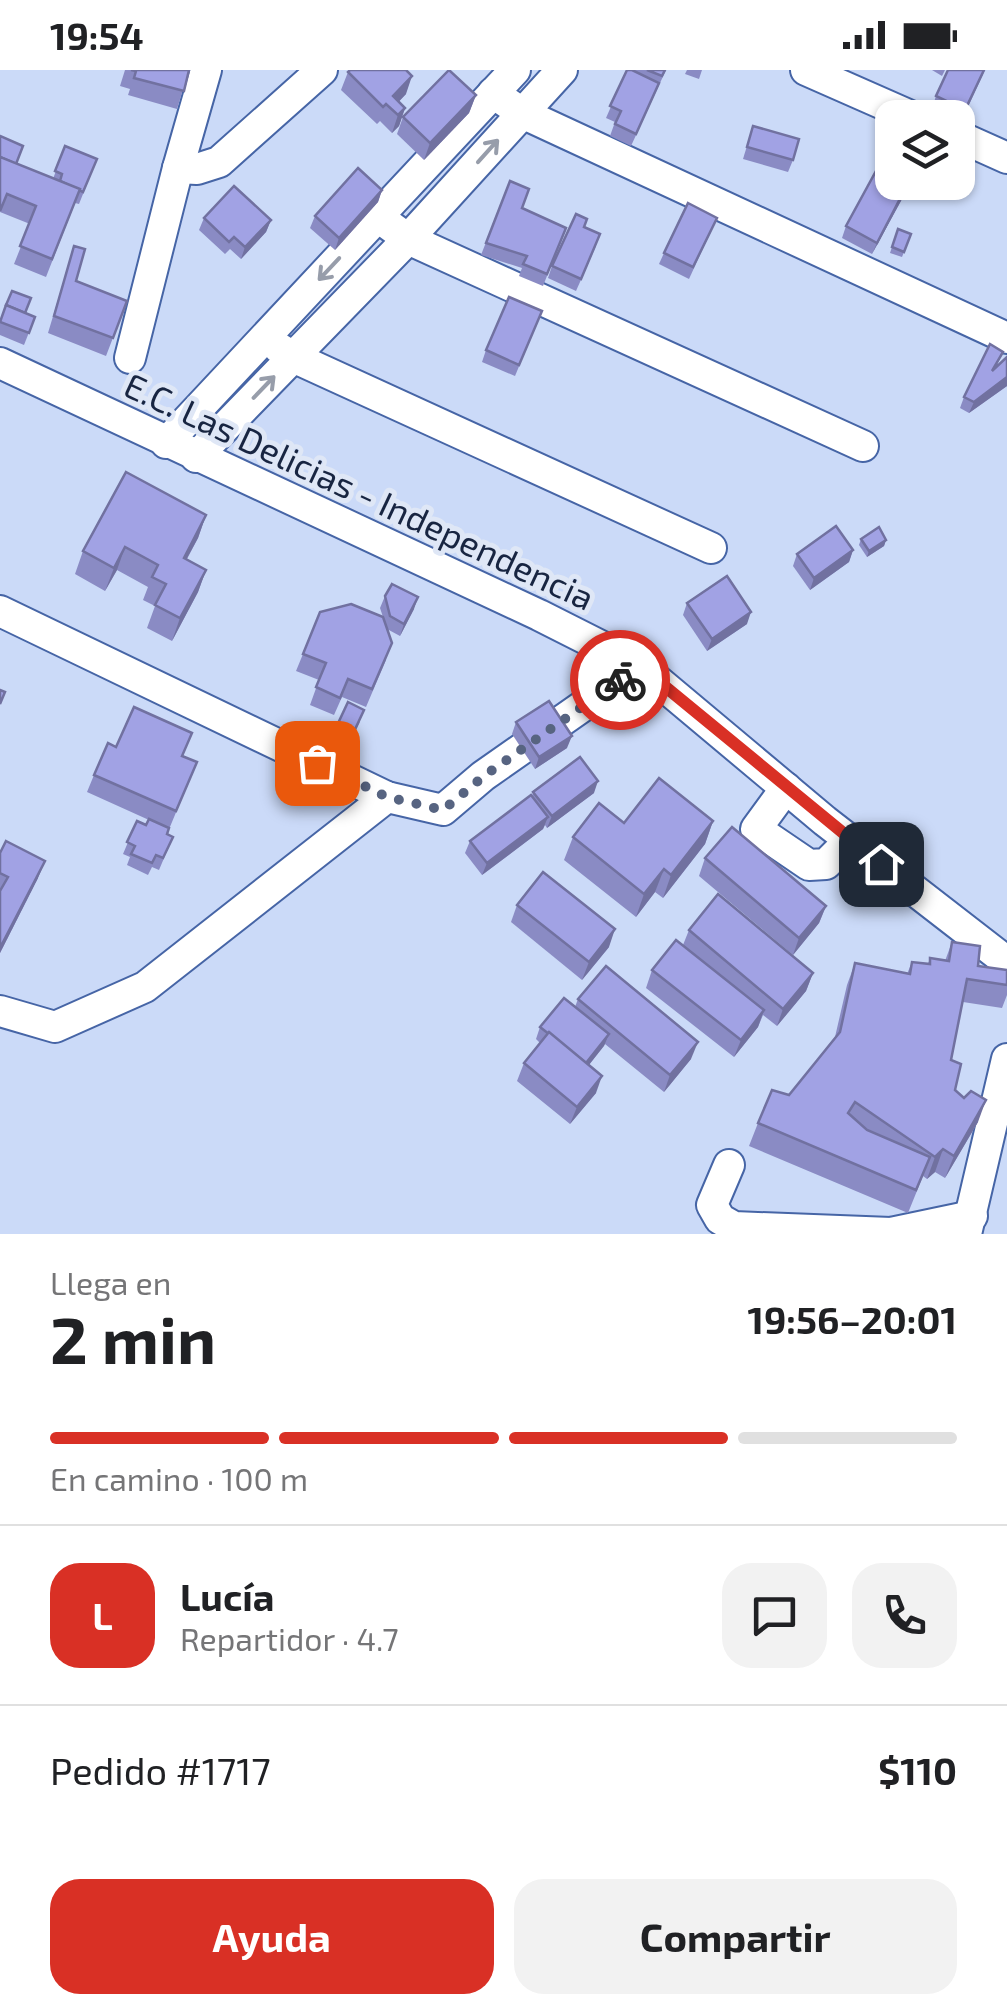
<!DOCTYPE html>
<html lang="es">
<head>
<meta charset="utf-8">
<style>
	body { margin:0; font-family:"Exo 2",sans-serif; background:#f2f2f2; color:#202124; height:100vh; display:flex; flex-direction:column; font-size:38px; white-space:nowrap }
	* { box-sizing:border-box; margin:0 }
	p { font-size:32px; color:#757577 }
	.icon { flex:none; width:55px; height:55px; fill:none; stroke:currentColor; stroke-width:2; stroke-linecap:round; stroke-linejoin:round }
	.map { position:relative; height:1164px; overflow:hidden }
	.details { display:flex; flex-direction:column; background:#fff; flex:1 }
	.details>* { flex:none }
	.controls { position:absolute; left:875px; top:30px; display:grid; gap:20px }
	.controls a { display:grid; place-items:center; width:100px; height:100px; border-radius:20px; background:#fff; box-shadow:0 2px 8px #0004; font-size:50px }
	.pin { position:absolute; display:grid; place-items:center; width:85px; height:85px; color:#fff; margin:-42px; border-radius:20px; box-shadow:0 5px 15px #0006 }
	.courier { position:absolute; display:grid; place-items:center; width:100px; height:100px; margin:-50px; border:8px solid #d93025; border-radius:50%; background:#fff; color:#222; box-shadow:0 2px 12px #0007 }
	.head em { font-style:normal; font-weight:700 }
	.head div { display:flex; flex-direction:column-reverse }
	.head { display:flex; align-items:center; justify-content:space-between; height:170px; padding:0 50px }
	h1 { font-size:65px; font-weight:700; line-height:75px }
	.bar { display:grid; grid-template-columns:repeat(4,1fr); gap:15px 10px; align-content:center; height:120px; padding:0 50px }
	.bar i { height:12px; border-radius:8px; background:#e0e0e0 }
	.bar .on { background:#d93025 }
	.bar p { grid-column:span 4 }
	.line { display:flex; align-items:center; gap:25px; padding:0 50px; border-top:2px solid #e0e0e0 }
	.line div { flex:1 }
	.round { display:grid; place-items:center; flex:none; width:105px; height:105px; border-radius:30px; background:#f2f2f2 }
	.cta { display:flex; gap:20px; margin-top:auto; padding:20px 50px }
	.cta a { flex:1; height:115px; border-radius:30px; background:#d93025; color:#fff; font-size:40px; font-weight:700; line-height:115px; text-align:center }
	.cta a+a { background:#f2f2f2; color:#202124 }
	.status { display:flex; justify-content:space-between; align-items:center; height:70px; padding:0 50px; background:#fff; direction:ltr }
	.status svg { height:28px; fill:currentColor }
	.map>svg:first-child { display:block }
</style>
</head>
<body>
<div class="status"><b>19:54</b><svg viewBox="0 0 49 12"><path d="M0 12V9h3v3zM5 12V6h3v6zM10 12V3h3v9zM15 12V0h3v12zM26 1h20v11H26zM47 4h2v5h-2z"/></svg></div>
<div class="map">
<svg width="1007" height="1164" viewBox="0 0 1007 1164">
	<rect width="100%" height="100%" fill="#cbdaf8"/>
	<g fill="none" stroke-linecap="round" stroke-linejoin="round">
		<!-- minor casing -->
		<g stroke="#4665a6" stroke-width="34">
			<g id="minor">
				<polyline points="806,0 915,48"/>
				<polyline points="493,23 522,43 1007,268"/>
				<polyline points="958,66 1007,88"/>
				<polyline points="178,98 197,99 219,92 322,0"/>
				<polyline points="378,147 408,169 863,376"/>
				<polyline points="279,278 293,287 711,478"/>
				<polyline points="130,288 178,98 206,0"/>
				<polyline points="0,293 539,545 640,596 825,751 1007,892"/>
				<polyline points="166,373 515,0"/>
				<polyline points="196,387 408,169 562,0"/>
				<polyline points="0,541 387,727 443,740 483,706 640,596"/>
				<polyline points="786,718 756,759 809,795 826,794 850,770"/>
				<polyline points="0,941 55,957 145,917 387,727"/>
				<polyline points="729,1095 712,1135 720,1149 734,1157 891,1163 972,1146"/>
				<polyline points="966,1164 1007,989"/>
			</g>
		</g>
		<!-- minor -->
		<use href="#minor" stroke="#fff" stroke-width="30"/>
	</g>
	<!-- wall -->
	<g fill="#8a8bc4">
		<polygon points="125,0 189,0 177,39 128,25 130,19 120,16"/>
		<polygon points="627,0 666,0 631,76 610,66 615,52 606,48"/>
		<polygon points="687,0 702,0 699,9 685,4"/>
		<polygon points="932,0 945,0 942,6"/>
		<polygon points="985,0 961,52 958,50 958,48 952,48 932,38 936,26"/>
		<polygon points="348,2 406,24 398,32 405,38 399,56 392,63 380,51 377,54 341,20"/>
		<polygon points="476,25 469,43 424,90 397,64 403,47"/>
		<polygon points="753,56 793,90 788,102 743,89"/>
		<polygon points="65,76 97,89 79,134 75,133 46,207 14,194 30,154 0,142 17,94 53,109"/>
		<polygon points="510,111 522,138 566,158 543,216 519,206 522,198 481,185"/>
		<polygon points="906,117 902,129 872,184 842,168 846,156"/>
		<polygon points="382,120 378,132 335,180 310,158 315,146"/>
		<polygon points="204,148 271,150 266,162 241,189 230,179 225,184 199,160"/>
		<polygon points="717,148 689,209 659,194 664,183"/>
		<polygon points="898,159 911,164 902,187 890,183"/>
		<polygon points="74,176 76,211 127,231 106,286 48,263"/>
		<polygon points="596,176 576,221 548,208 552,196"/>
		<polygon points="542,241 515,306 482,292 486,280"/>
		<polygon points="35,247 24,275 0,265 0,250"/>
		<polygon points="1007,287 1007,316 969,343 960,338 964,327"/>
		<polygon points="206,445 198,468 187,489 206,500 198,522 172,571 147,558 155,536 143,530 148,517 117,500 105,521 75,504 83,481"/>
		<polygon points="861,469 886,470 884,476 867,487 859,475"/>
		<polygon points="853,480 849,492 810,520 793,496 797,484"/>
		<polygon points="385,526 414,539 400,566 387,559 386,590 366,637 342,627 334,645 310,635 319,610 296,601 303,584 383,547 380,538"/>
		<polygon points="687,533 747,554 707,581 683,545"/>
		<polygon points="360,652 345,682 329,674 334,662"/>
		<polygon points="516,652 567,678 535,699 512,664"/>
		<polygon points="116,677 183,686 197,692 167,764 173,767 159,800 152,797 148,805 127,795 130,787 123,784 137,751 146,755 149,750 87,722 94,705"/>
		<polygon points="533,722 594,723 547,758 545,755 543,759 482,805 465,783 470,771 532,726"/>
		<polygon points="713,751 705,774 663,828 655,822 636,847 564,790 573,767 624,753"/>
		<polygon points="0,783 38,808 0,883"/>
		<polygon points="705,788 826,836 819,853 793,885 699,806"/>
		<polygon points="517,835 609,877 582,910 511,852"/>
		<polygon points="689,860 813,903 806,921 777,956 763,945 758,957 734,987 646,918 652,900 683,875"/>
		<polygon points="952,872 978,896 1007,900 1007,925 1002,938 963,932 951,990 955,1020 978,1052 945,1108 935,1102 927,1109 923,1106 908,1143 749,1076 758,1053 789,1025 835,967 847,915 855,893 907,904 912,892 928,894 930,888 945,891"/>
		<polygon points="578,929 691,989 664,1022 605,974 589,995 596,1023 570,1054 517,1011 524,993 540,973 536,969 540,957 575,937"/>
	</g>
	<!-- shaded-wall -->
	<g fill="#7171a0">
		<polygon points="412,6 406,24 392,39 393,26"/>
		<polygon points="476,25 469,43 424,90 430,73"/>
		<polygon points="405,38 399,56 392,63 398,45"/>
		<polygon points="906,117 902,129 872,184 877,173"/>
		<polygon points="382,120 378,132 335,180 339,168"/>
		<polygon points="271,150 266,162 241,189 245,177"/>
		<polygon points="1007,307 1007,316 969,343 974,332"/>
		<polygon points="206,445 198,468 175,510 184,488"/>
		<polygon points="886,470 884,476 867,487 869,481"/>
		<polygon points="125,477 117,500 105,521 114,498"/>
		<polygon points="853,480 849,492 810,520 814,508"/>
		<polygon points="206,500 198,522 172,571 180,548"/>
		<polygon points="418,527 414,539 400,566 404,554"/>
		<polygon points="751,542 747,554 707,581 712,569"/>
		<polygon points="572,666 567,678 535,699 539,687"/>
		<polygon points="598,711 594,723 547,758 552,746"/>
		<polygon points="548,747 543,759 482,805 487,793"/>
		<polygon points="713,751 705,774 663,828 671,805"/>
		<polygon points="45,791 38,808 0,883 0,878"/>
		<polygon points="664,799 655,822 636,847 644,824"/>
		<polygon points="826,836 819,853 793,885 799,868"/>
		<polygon points="615,859 609,877 582,910 589,892"/>
		<polygon points="813,903 806,921 777,956 783,939"/>
		<polygon points="764,940 758,957 734,987 741,970"/>
		<polygon points="609,964 604,976 580,1006 585,994"/>
		<polygon points="698,972 691,989 664,1022 670,1005"/>
		<polygon points="602,1006 596,1023 570,1054 577,1037"/>
		<polygon points="986,1030 978,1052 945,1108 954,1086"/>
		<polygon points="943,1079 935,1102 927,1109 935,1087"/>
	</g>
	<!-- building -->
	<g fill="#a1a2e4" stroke="#7171a0" stroke-width="2.5">
		<polygon points="131,0 189,0 184,21 134,8 136,1"/>
		<polygon points="350,0 406,0 412,6 393,26 405,38 398,45 386,34 383,37 348,2"/>
		<polygon points="449,0 476,25 430,73 403,47"/>
		<polygon points="627,0 632,0 659,13 636,64 615,54 621,41 610,36"/>
		<polygon points="647,0 665,0 662,6"/>
		<polygon points="948,0 984,0 965,40 936,26"/>
		<polygon points="753,56 799,69 793,90 747,77"/>
		<polygon points="0,66 23,76 16,94 0,87"/>
		<polygon points="65,76 97,89 83,122 60,111 62,104 55,101"/>
		<polygon points="0,87 80,119 52,189 20,176 36,136 7,124 0,141"/>
		<polygon points="358,98 382,120 339,168 315,146"/>
		<polygon points="876,101 892,110 892,112 898,112 906,117 877,173 846,156"/>
		<polygon points="510,111 529,119 522,138 566,158 547,204 523,194 527,186 486,173"/>
		<polygon points="234,116 271,150 245,177 234,167 229,172 204,148"/>
		<polygon points="688,133 717,148 693,197 664,183"/>
		<polygon points="576,144 587,149 584,157 600,164 581,209 552,196"/>
		<polygon points="898,159 911,164 904,182 892,177"/>
		<polygon points="74,176 85,179 76,211 127,231 113,268 54,246"/>
		<polygon points="12,221 31,228 25,243 6,235"/>
		<polygon points="509,227 542,241 519,295 486,280"/>
		<polygon points="6,235 35,247 29,263 0,252"/>
		<polygon points="990,274 1003,282 992,301 1007,287 1007,307 974,332 964,327"/>
		<polygon points="126,402 206,445 184,488 206,500 180,548 155,535 166,514 152,507 158,495 125,477 114,498 83,481"/>
		<polygon points="836,456 853,480 814,508 797,484"/>
		<polygon points="879,457 886,470 869,481 861,469"/>
		<polygon points="727,506 751,542 712,569 687,533"/>
		<polygon points="392,514 418,527 404,554 390,546 385,526"/>
		<polygon points="351,534 383,547 392,573 372,619 348,609 340,628 316,617 326,593 303,584 320,542"/>
		<polygon points="0,620 5,622 0,634"/>
		<polygon points="549,631 572,666 539,687 516,652"/>
		<polygon points="348,632 364,640 350,670 334,662"/>
		<polygon points="134,637 192,663 182,686 197,692 176,741 94,705 108,673 116,677"/>
		<polygon points="580,687 598,711 552,746 533,722"/>
		<polygon points="659,708 713,751 671,805 664,799 644,824 573,767 599,733 624,753"/>
		<polygon points="531,725 548,747 487,793 470,771"/>
		<polygon points="149,749 169,758 167,764 173,767 163,788 156,785 152,793 131,784 135,776 127,772 137,751 146,755"/>
		<polygon points="732,757 826,836 799,868 705,788"/>
		<polygon points="6,771 45,791 0,878 0,821 8,807 0,803 0,783"/>
		<polygon points="543,802 615,859 589,892 517,835"/>
		<polygon points="718,824 813,903 783,939 689,860"/>
		<polygon points="676,870 764,940 741,970 652,900"/>
		<polygon points="952,872 980,876 978,896 1007,900 1007,915 967,909 951,990 961,994 955,1020 964,1028 971,1021 986,1030 954,1086 943,1079 935,1087 855,1032 848,1043 867,1060 930,1087 916,1120 758,1053 772,1020 789,1025 840,962 855,893 910,904 912,892 930,894 930,888 949,891"/>
		<polygon points="606,896 698,972 670,1005 578,929"/>
		<polygon points="564,928 609,964 586,993 540,957"/>
		<polygon points="549,962 602,1006 577,1037 524,993"/>
	</g>
	<!-- one-way arrows -->
	<defs><path id="oneway-shaft" d="M-6 0H5M1.5-3L5.5 0L1.5 3" fill="none" stroke-width="1.6" stroke-linecap="round" stroke-linejoin="round" transform="scale(2.5)"/></defs>
	<g stroke="#979daa">
		<use href="#oneway-shaft" transform="translate(488 81) rotate(-48)"/>
		<use href="#oneway-shaft" transform="translate(329 199) rotate(133)"/>
		<use href="#oneway-shaft" transform="translate(264 317) rotate(-46)"/>
	</g>
	<g fill="none" stroke-linecap="round" stroke-linejoin="round">
		<!-- done -->
		<polyline stroke="#576481" stroke-width="10" stroke-dasharray="0 18" points="317,693 387,727 443,740 484,706 620,610"/>
		<!-- route -->
		<polyline stroke="#d93025" stroke-width="12" points="620,610 640,596 881,794"/>
	</g>
	<g text-anchor="middle" stroke-width="10" stroke-linejoin="round" paint-order="stroke">
		<!-- street labels -->
		<g font-size="35" fill="#182541" stroke="#dfe7f6">
			<text transform="translate(359 422) rotate(25)" y="12">E.C. Las Delicias - Independencia</text>
		</g>
	</g>
</svg>
<div class="controls">
<a><svg class="icon" aria-label="layers" viewBox="0 0 24 24"><path d="M12 4l9 5-9 5-9-5zM3 14l9 5 9-5"/></svg></a>
</div>
<div class="pin" style="left:317px;top:693px;background:#ea580c"><svg class="icon" aria-label="bag" viewBox="0 0 24 24"><path d="M5 8h14l-1 12H6zM9 8a3 3 0 0 1 6 0"/></svg></div>
<div class="pin" style="left:881px;top:794px;background:#1f2937"><svg class="icon" aria-label="home" viewBox="0 0 24 24"><path d="M3 11l9-7 9 7M6 9v11h12V9"/></svg></div>
<div class="courier" style="left:620px;top:610px"><svg class="icon" aria-label="bike" viewBox="0 0 24 24"><circle cx="6" cy="16" r="4"/><circle cx="18" cy="16" r="4"/><path d="M6 16l4-8h5l3 8M10 8l3 8H6M13 5h3"/></svg></div>
</div>
<section class="details">
<div class="head"><div><h1>2 min</h1><p>Llega en</p></div><em>19:56–20:01</em></div>
<div class="bar"><i class="on"></i><i class="on"></i><i class="on"></i><i></i><p>En camino · 100 m</p></div>
<div class="line" style="height:180px"><b class="round" style="background:#d93025;color:#fff">L</b><div><b>Lucía</b><p>Repartidor · 4.7</p></div><a class="round"><svg class="icon" aria-label="chat" viewBox="0 0 24 24"><path d="M4 5h16v11H9l-5 4z"/></svg></a><a class="round"><svg class="icon" aria-label="phone" viewBox="0 0 24 24"><path d="M5 4h4l2 5-3 2q2 4 5 5l2-3 5 2v4C11 20 4 13 5 4z"/></svg></a></div>
<div class="line" style="height:130px"><div>Pedido #1717</div><b>$110</b></div>
<div class="cta"><a>Ayuda</a><a>Compartir</a></div>
</section>
</body>
</html>
